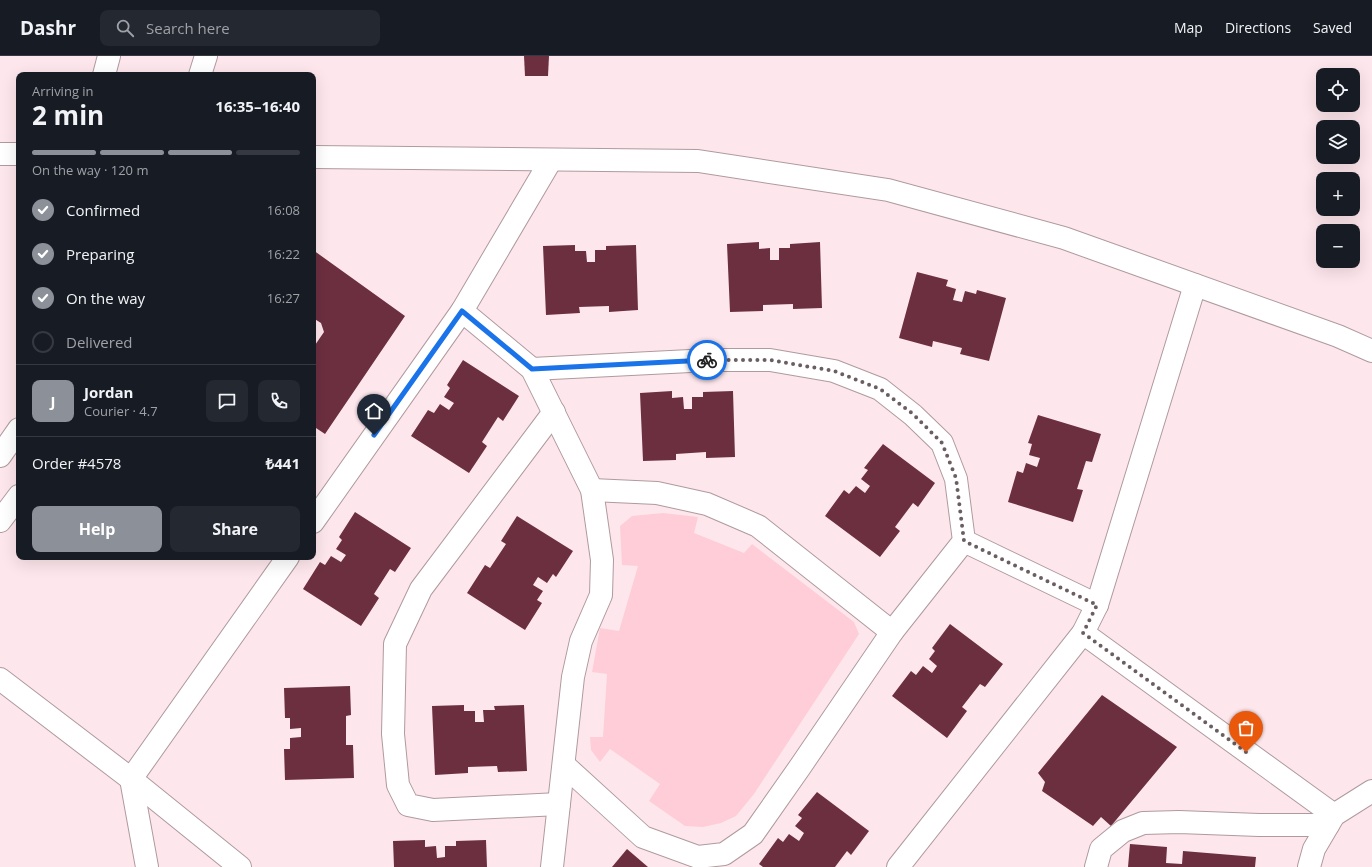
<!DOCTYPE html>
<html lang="en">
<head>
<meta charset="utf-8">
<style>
	body { margin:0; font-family:"Open Sans",sans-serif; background:#242831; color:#f1f3f6; height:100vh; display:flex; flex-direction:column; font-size:15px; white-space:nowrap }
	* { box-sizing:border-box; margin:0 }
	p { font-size:13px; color:#9ea1a6 }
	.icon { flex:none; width:22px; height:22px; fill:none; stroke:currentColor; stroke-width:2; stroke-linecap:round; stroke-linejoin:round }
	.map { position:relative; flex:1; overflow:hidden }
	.panel { position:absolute; left:16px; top:16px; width:300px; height:488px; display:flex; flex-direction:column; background:#171b24; border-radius:8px; box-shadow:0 4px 16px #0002 }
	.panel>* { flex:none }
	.buttons { position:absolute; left:1316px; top:12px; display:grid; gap:8px }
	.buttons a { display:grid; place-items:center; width:44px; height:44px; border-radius:8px; background:#171b24; box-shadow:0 4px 16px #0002; font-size:20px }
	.pin { position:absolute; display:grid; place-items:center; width:34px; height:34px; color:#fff; margin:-41px -17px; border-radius:50% 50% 50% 0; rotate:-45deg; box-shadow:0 0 4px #0007 }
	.pin .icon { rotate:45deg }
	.courier { position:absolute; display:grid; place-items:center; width:40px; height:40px; margin:-20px; border:3px solid #1a73e8; border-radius:50%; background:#fff; color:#222; box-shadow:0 1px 5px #0007 }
	.summary em { font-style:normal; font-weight:700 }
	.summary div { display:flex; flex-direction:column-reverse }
	.summary { display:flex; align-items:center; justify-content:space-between; height:68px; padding:0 16px }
	h1 { font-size:26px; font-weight:700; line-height:30px }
	.bar { display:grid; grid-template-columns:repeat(4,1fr); gap:6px 4px; align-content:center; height:48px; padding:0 16px }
	.bar i { height:5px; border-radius:3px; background:#363941 }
	.bar .on { background:#8c9099 }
	.bar p { grid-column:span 4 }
	.line { display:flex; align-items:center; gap:10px; padding:0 16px; border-top:1px solid #363941 }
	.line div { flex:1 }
	.round { display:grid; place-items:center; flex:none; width:42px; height:42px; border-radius:8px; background:#242831 }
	ol { padding:0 16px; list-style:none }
	li { display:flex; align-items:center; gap:12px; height:44px }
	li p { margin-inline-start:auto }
	li .icon { padding:4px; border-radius:50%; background:#8c9099; color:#fff; stroke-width:4 }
	li:last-child { color:#9ea1a6 }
	li i { width:22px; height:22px; border:2px solid #363941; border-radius:50% }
	.button { display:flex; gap:8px; margin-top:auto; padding:8px 16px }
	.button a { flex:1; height:46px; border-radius:8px; background:#8c9099; color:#fff; font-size:16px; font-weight:700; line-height:46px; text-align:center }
	.button a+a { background:#242831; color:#f1f3f6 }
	header { display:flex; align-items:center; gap:24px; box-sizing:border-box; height:56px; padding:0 20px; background:#171b24; border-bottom:1px solid #363941 }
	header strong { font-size:19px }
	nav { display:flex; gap:22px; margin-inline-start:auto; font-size:14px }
	.search { width:280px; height:36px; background:#242831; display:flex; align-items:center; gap:10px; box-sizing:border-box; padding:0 14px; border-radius:8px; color:#9ea1a6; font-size:15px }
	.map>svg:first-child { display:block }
</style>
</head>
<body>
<header>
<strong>Dashr</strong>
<div class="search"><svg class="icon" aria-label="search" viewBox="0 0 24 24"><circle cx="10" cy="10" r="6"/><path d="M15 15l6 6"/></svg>Search here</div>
<nav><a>Map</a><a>Directions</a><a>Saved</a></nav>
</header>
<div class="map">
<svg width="1372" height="811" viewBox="0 0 1372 811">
	<rect width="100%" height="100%" fill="#fee7ec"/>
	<!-- green -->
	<polygon fill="#fecdd8" points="663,457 698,461 694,477 744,497 752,488 854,566 859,578 754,738 736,760 721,767 703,771 685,770 649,745 660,728 610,693 600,706 591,694 590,681 603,681 607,618 592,616 600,572 619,575 638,510 622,509 620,470 632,460"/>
	<!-- building -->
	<g fill="#6c2f40">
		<polygon points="524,0 549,0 548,20 525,20"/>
		<polygon points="759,186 759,193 770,192 770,204 779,204 779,192 790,192 790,188 820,186 822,252 793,253 793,248 763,249 763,255 730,256 727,188"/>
		<polygon points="575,189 575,195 586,195 587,206 595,206 595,194 606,194 606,190 636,189 638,254 609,256 609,250 579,251 580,257 546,259 543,190"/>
		<polygon points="313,194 405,260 325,378 313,370 313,292 324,276 321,267 313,262"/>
		<polygon points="917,216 948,224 946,230 956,233 953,244 962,246 965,235 976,238 977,234 1006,242 989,305 960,298 962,292 933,285 932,291 899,282"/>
		<polygon points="463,304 519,340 503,365 498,361 482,386 487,390 469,417 411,380 428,354 434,357 440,348 449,354 454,347 444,341 450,332 447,329"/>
		<polygon points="672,335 672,342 683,341 684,353 692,353 692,341 703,341 703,336 733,335 735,401 706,402 706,396 676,398 676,404 643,405 640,337"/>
		<polygon points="1038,359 1101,378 1092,406 1086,405 1077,433 1083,434 1073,466 1008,446 1017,415 1023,417 1026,407 1037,411 1040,402 1029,399 1032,388 1028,387"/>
		<polygon points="883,388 935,427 918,451 913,447 895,471 900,475 880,501 825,460 844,434 849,438 856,430 865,437 870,430 861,423 868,414 864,412"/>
		<polygon points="355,456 411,492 395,516 390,513 374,538 379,542 361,570 303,533 320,506 325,509 331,500 341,506 346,499 336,493 342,484 339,481"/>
		<polygon points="517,460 573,495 556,521 553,518 547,527 538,521 533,529 543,535 537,544 542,547 525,574 467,537 485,509 490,512 506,488 501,485"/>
		<polygon points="950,568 1003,608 985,631 980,628 962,651 967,655 947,682 892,640 911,615 916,619 923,610 932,617 937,610 929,603 935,595 932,592"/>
		<polygon points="350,630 351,659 346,660 346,689 353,689 354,722 285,724 284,693 290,693 290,682 301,681 301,672 290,673 290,662 285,662 284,632"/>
		<polygon points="1102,639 1177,691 1111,770 1101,761 1093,770 1042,735 1045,726 1038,717"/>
		<polygon points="464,649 464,655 475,655 475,666 484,666 483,654 495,654 494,650 524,649 527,715 498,716 497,710 468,711 468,717 435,719 432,650"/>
		<polygon points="817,736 869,775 851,799 847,795 835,811 763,811 759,808 778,782 783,786 789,778 799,785 804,777 795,770 802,762 798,759"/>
		<polygon points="425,784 425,791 436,790 437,802 445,801 445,790 456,790 456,785 486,784 487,811 394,811 393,785"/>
		<polygon points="1130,788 1167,791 1166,807 1182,808 1183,795 1256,801 1255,811 1128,811"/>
		<polygon points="627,793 648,811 612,811"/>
	</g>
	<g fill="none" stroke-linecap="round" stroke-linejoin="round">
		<!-- minor casing -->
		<g stroke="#af9a9e" stroke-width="24">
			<g id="minor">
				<polyline points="104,19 109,0"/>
				<polyline points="200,19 206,0"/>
				<polyline points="462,255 532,313 592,434 602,504 601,539 581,585 573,621 552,811"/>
				<polyline points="532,313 710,304 770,304 834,315 880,333 913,359 942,387 956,423 964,485 892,576 800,711 753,778 724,798 698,801 643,781 564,709"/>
				<polyline points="554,356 421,533 395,588 393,678 398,729 408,749 433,754 559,748"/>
				<polyline points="0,400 19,373"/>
				<polyline points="592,434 657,437 707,448 758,470 892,576"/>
				<polyline points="0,465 19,440"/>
				<polyline points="313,466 462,255 551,104"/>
				<polyline points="964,485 1097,549"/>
				<polyline points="1083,577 1334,759"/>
				<polyline points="0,623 131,723 240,811"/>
				<polyline points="147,811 131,723 288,501"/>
				<polyline points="898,811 1083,577 1097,549 1195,229"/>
				<polyline points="1096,811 1101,793 1123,775 1143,767 1179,766 1259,769 1328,769"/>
				<polyline points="1309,811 1314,793 1334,759 1372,735"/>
			</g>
		</g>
		<!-- major casing -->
		<g stroke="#af9a9e" stroke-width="24">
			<g id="major">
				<polyline points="0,98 19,98"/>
				<polyline points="313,101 698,105 888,134 1064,182 1338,280 1372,295"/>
			</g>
		</g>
		<!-- minor -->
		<use href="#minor" stroke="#fff" stroke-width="22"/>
		<!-- major -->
		<use href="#major" stroke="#fff" stroke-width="22"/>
	</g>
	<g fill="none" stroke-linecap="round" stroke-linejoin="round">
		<!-- done -->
		<polyline stroke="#6b5e61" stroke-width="4" stroke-dasharray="0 7.2" points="707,304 770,304 834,315 880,333 913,358 942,387 956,422 964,485 1097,549 1083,577 1246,696"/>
		<!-- route -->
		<polyline stroke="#1a73e8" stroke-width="5" points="374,379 462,255 532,313 707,304"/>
	</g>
</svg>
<div class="buttons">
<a><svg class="icon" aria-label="locate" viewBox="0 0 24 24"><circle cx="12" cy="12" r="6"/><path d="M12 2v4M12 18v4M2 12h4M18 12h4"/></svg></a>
<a><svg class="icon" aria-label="layers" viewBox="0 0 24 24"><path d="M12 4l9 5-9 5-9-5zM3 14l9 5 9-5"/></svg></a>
<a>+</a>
<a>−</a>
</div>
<div class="pin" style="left:1246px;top:696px;background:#ea580c"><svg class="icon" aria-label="bag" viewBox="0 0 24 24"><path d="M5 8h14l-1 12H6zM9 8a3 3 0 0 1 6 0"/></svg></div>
<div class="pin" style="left:374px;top:379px;background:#1f2937"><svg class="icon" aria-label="home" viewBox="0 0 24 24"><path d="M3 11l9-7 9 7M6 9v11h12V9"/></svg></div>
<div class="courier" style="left:707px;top:304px"><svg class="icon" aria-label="bike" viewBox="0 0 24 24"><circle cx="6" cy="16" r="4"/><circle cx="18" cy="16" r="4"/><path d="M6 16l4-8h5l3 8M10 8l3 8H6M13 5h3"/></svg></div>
<section class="panel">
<div class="summary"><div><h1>2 min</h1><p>Arriving in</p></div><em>16:35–16:40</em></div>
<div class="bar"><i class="on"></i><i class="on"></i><i class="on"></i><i></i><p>On the way · 120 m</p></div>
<ol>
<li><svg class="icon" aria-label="check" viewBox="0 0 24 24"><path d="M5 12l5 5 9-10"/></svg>Confirmed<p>16:08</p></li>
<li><svg class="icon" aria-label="check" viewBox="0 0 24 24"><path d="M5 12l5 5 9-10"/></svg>Preparing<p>16:22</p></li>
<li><svg class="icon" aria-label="check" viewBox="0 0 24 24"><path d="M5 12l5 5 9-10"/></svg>On the way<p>16:27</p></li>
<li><i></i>Delivered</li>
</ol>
<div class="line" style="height:72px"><b class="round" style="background:#8c9099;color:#fff">J</b><div><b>Jordan</b><p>Courier · 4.7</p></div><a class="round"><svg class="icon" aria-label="chat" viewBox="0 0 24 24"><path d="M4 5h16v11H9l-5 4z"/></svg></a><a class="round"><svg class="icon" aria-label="phone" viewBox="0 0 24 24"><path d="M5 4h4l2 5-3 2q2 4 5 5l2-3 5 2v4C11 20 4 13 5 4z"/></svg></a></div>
<div class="line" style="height:52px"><div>Order #4578</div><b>₺441</b></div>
<div class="button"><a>Help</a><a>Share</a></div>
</section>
</div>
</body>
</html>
